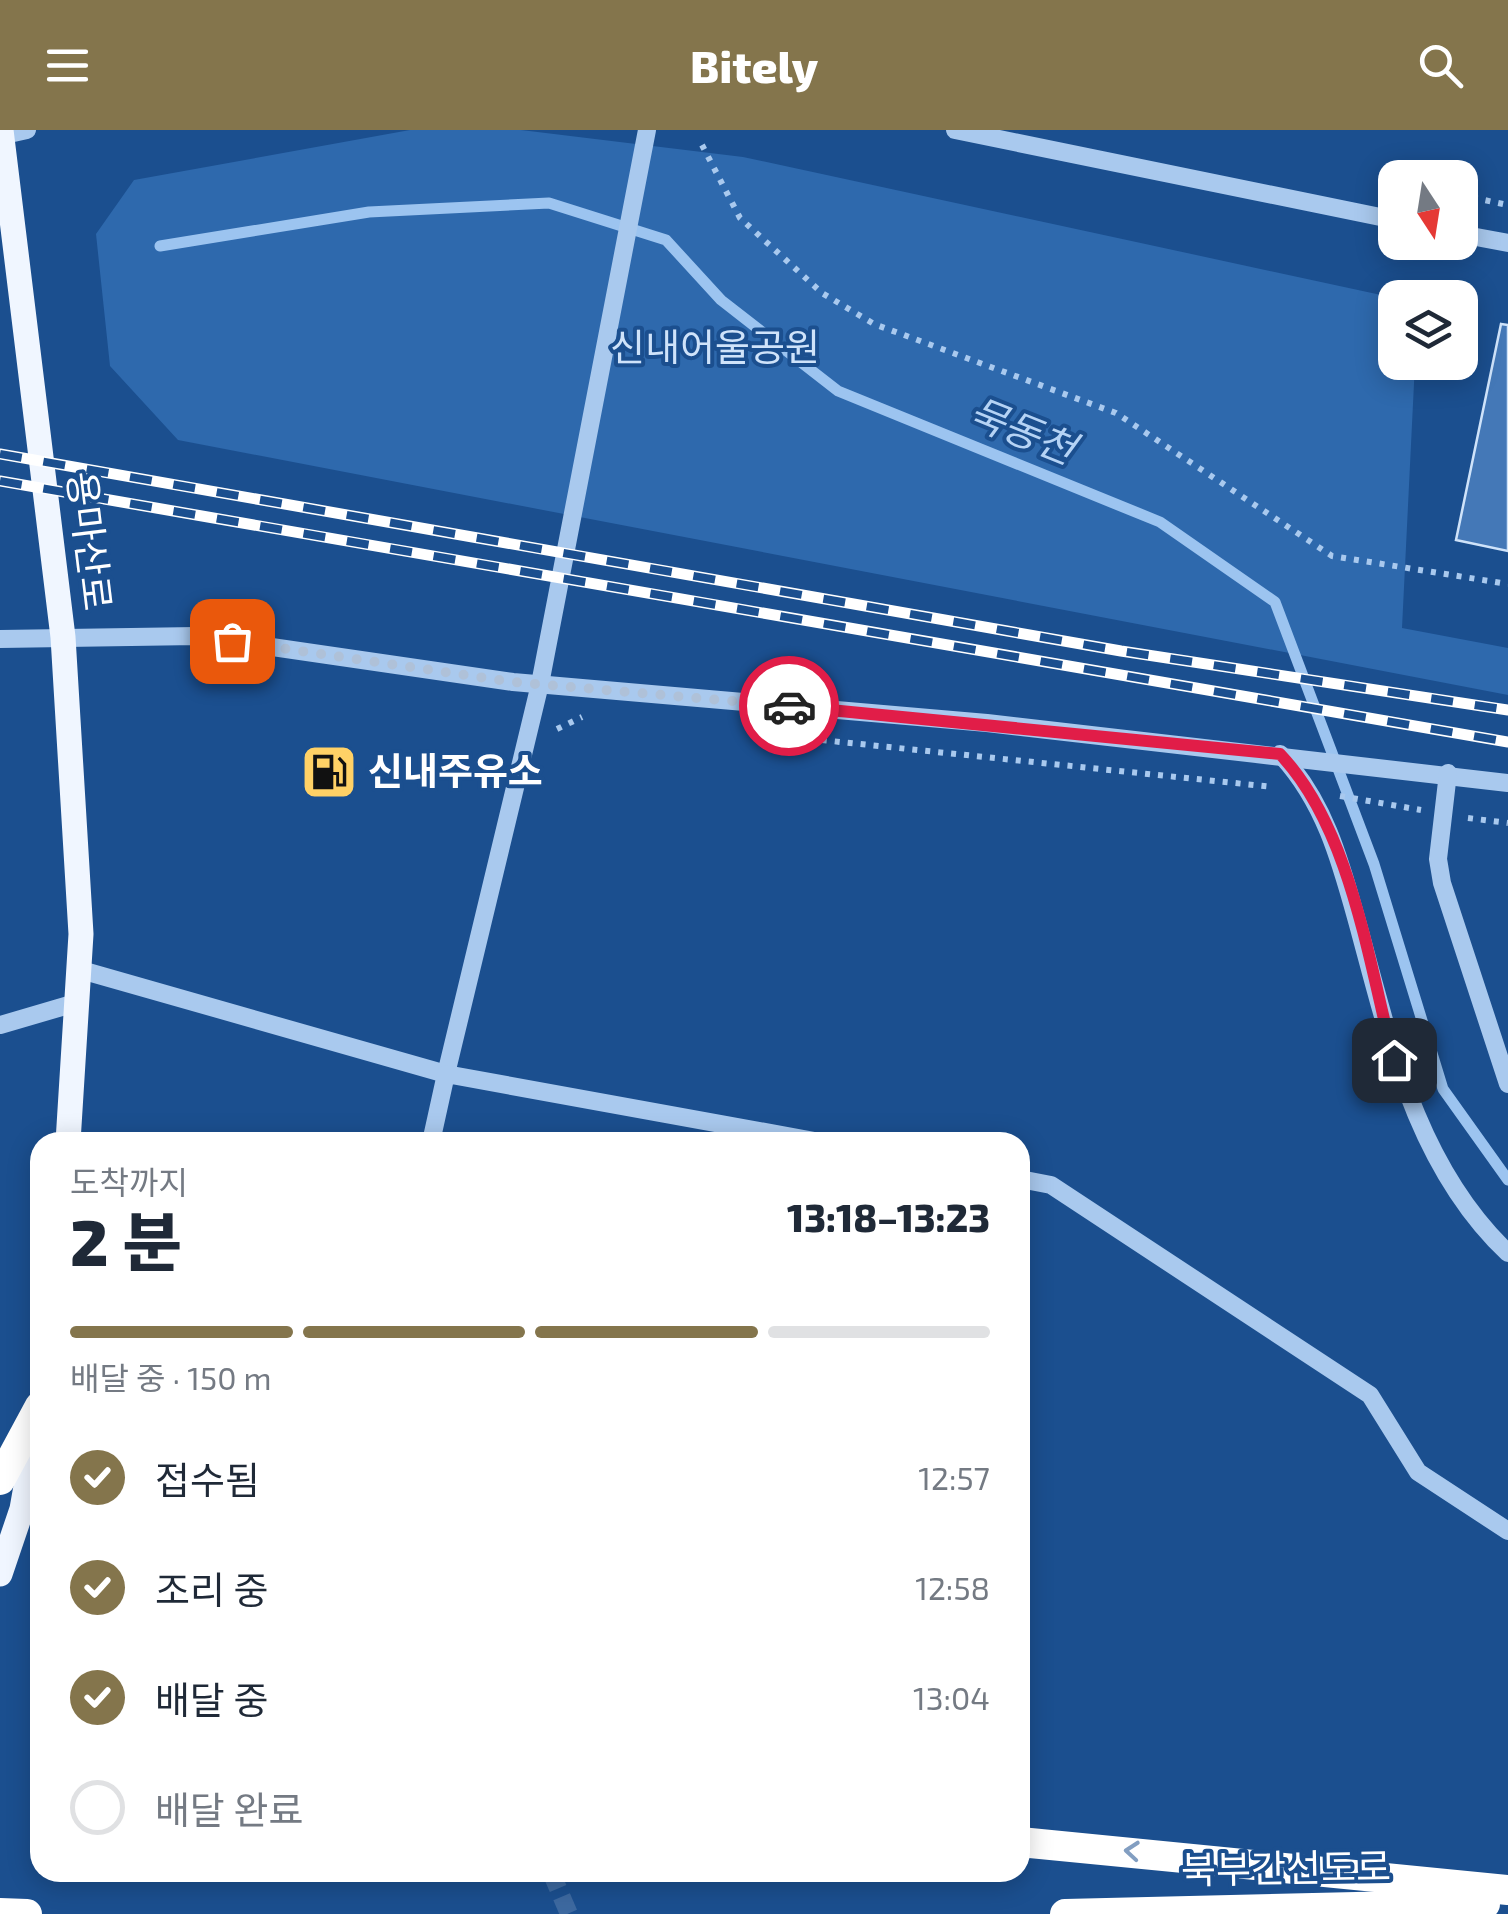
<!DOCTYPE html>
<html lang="ko">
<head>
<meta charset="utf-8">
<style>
	body { margin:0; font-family:"Exo 2","Noto Sans KR",sans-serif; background:#f6f6f7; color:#1f2937; height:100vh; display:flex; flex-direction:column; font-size:38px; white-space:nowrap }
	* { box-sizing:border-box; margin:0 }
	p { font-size:32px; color:#747a83 }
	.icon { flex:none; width:55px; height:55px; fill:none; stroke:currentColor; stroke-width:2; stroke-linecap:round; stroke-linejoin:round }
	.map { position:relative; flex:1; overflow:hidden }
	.details { position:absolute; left:30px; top:1002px; width:1000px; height:750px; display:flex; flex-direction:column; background:#fff; border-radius:30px; box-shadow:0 5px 25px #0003 }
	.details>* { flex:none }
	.needle { width:65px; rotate:168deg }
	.fabs { position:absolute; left:1378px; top:30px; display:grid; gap:20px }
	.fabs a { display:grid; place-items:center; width:100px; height:100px; border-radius:20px; background:#fff; box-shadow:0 5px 25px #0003; font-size:50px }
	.pin { position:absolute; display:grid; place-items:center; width:85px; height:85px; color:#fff; margin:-42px; border-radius:20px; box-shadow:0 5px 15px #0006 }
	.courier { position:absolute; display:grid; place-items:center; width:100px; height:100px; margin:-50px; border:8px solid #e11d48; border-radius:50%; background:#fff; color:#222; box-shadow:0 2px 12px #0007 }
	.headline em { font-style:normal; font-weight:800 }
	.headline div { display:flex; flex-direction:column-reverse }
	.headline { display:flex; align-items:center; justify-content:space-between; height:170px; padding:0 40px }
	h1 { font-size:65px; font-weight:800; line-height:75px }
	.bar { display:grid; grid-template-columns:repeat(4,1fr); gap:15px 10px; align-content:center; height:120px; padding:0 40px }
	.bar i { height:12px; border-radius:8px; background:#e0e1e3 }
	.bar .current { background:#84754c }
	.bar p { grid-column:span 4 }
	ol { padding:0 40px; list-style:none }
	li { display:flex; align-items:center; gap:30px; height:110px }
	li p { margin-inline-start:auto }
	li .icon { padding:10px; border-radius:50%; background:#84754c; color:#fff; stroke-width:4 }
	li:last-child { color:#747a83 }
	li i { width:55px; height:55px; border:5px solid #e0e1e3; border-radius:50% }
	header { display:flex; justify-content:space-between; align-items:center; height:130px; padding:0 40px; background:#84754c; color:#fff; font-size:45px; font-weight:800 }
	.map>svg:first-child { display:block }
</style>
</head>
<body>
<header><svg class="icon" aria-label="menu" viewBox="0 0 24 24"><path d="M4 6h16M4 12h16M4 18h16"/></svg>Bitely<svg class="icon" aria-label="search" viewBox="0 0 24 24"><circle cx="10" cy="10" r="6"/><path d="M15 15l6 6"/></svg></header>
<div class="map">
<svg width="1508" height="1784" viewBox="0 0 1508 1784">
	<rect width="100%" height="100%" fill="#1b4f8f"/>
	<!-- green -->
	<polygon fill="#2e69ad" points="410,0 521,0 743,27 1395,168 1395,232 1415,233 1402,498 1508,518 1508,565 178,310 110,236 96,104 134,50"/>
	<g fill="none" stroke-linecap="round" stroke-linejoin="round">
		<!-- stream -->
		<polyline stroke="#9cc4f0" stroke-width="11" points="160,116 369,82 549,73 666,110 721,170 838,261 1160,392 1275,472 1374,734 1443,959 1508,1050"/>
	</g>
	<!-- building -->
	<polygon fill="#4478b7" stroke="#cfe3fa" stroke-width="2.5" points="1501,194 1508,195 1508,421 1456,410"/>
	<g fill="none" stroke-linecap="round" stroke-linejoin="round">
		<!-- minor-tunnel -->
		<polyline stroke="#3d69a0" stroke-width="18" stroke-dasharray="18 9" stroke-linecap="butt" points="551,1742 569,1784"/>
		<!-- path -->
		<g stroke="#a9c9ee" stroke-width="6" stroke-dasharray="5 8" stroke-linecap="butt">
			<polyline points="702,15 740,88 822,163 874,194 1116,283 1332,426 1508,454"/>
			<polyline points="1460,65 1508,75"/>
			<polyline points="557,599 582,587"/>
			<polyline points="783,606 1273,657"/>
			<polyline points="1340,666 1421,680"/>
			<polyline points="1468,688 1508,693"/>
		</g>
		<!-- minor -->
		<g stroke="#a9c9ee" stroke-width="18">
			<polyline points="955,0 1395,90"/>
			<polyline points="0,6 27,0"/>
			<polyline points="1460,104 1508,113"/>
			<polyline points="0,509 196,506 513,552 987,593 1508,653"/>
			<path d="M1280,624C1327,674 1342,737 1360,802C1391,917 1419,1039 1508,1123"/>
			<polyline points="1448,643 1438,729 1442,753 1508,954"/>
			<polyline points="81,840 446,944 540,554 647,0"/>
			<polyline points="0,895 79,872"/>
			<polyline points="431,1012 446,944 820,1012"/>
			<polyline points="1020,1049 1051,1055 1370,1265 1418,1342 1508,1401"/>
		</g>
		<!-- major -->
		<g stroke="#f0f6ff" stroke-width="25">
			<polyline points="1,0 63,507 81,804 68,1012"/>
			<polyline points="0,1444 22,1379 38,1289"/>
		</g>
		<!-- highway -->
		<g stroke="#fff" stroke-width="30">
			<polyline points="0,1350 40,1276"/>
			<polyline points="1020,1712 1508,1760"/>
			<polyline points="0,1783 27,1784"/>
			<polyline points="1065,1784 1485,1774"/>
		</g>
		<!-- rail casing -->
		<g stroke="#fff" stroke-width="11">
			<g id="rail">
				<polyline points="0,324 1121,521 1508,580"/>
				<polyline points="0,351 1508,612"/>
			</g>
		</g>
		<!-- rail -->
		<use href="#rail" stroke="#1b4f8f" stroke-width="8" stroke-dasharray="22" stroke-linecap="butt"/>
	</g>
	<!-- one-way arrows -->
	<defs><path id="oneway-chevron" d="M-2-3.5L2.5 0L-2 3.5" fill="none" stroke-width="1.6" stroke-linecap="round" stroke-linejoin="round" transform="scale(2.5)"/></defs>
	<use stroke="#829ec1" href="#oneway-chevron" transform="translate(1132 1721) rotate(-175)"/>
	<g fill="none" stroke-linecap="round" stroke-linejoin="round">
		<!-- done -->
		<polyline stroke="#afc1d8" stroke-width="10" stroke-dasharray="0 18" points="232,511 513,552 789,576"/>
		<!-- route -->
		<path stroke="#e11d48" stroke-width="12" d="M789,576L1280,624C1351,699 1368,831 1394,930"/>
	</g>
	<!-- icons -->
	<defs>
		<g id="fuel-square" transform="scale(2.875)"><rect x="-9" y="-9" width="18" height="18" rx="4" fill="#ffd166" stroke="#1b4f8f"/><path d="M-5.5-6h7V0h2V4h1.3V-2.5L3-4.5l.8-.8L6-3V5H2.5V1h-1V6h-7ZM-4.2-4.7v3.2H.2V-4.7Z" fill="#111"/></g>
	</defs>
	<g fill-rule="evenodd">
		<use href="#fuel-square" x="329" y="642"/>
	</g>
	<g text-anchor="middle" stroke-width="8" stroke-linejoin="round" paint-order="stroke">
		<!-- park labels -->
		<g font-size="38" fill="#cfe3fa" stroke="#1b4f8f">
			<text x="715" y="231">신내어울공원</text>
		</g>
		<!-- street labels -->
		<g font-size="38" fill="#fff" stroke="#1b4f8f">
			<text transform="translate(89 411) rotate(83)" y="13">용마산로</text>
			<text transform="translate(1286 1739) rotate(-1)" y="13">북부간선도로</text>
		</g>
		<!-- poi labels -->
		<g font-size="38" font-weight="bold" fill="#fff" stroke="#1b4f8f" text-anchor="start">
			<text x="368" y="655">신내주유소</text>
		</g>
		<!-- water labels -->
		<g font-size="40" font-style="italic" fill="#b5d3f5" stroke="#1b4f8f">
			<text transform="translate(1022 301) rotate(22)" y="14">묵동천</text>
		</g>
	</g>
</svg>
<div class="fabs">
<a><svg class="needle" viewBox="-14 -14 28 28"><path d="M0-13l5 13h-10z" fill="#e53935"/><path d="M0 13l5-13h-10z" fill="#747a83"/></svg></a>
<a><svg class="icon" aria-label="layers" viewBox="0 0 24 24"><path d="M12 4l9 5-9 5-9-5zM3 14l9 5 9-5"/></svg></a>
</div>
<div class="pin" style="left:232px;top:511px;background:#ea580c"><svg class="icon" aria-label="bag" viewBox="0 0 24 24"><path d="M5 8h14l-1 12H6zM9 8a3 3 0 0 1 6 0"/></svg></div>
<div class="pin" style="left:1394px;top:930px;background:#1f2937"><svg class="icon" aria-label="home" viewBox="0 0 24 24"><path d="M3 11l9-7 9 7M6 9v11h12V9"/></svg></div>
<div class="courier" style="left:789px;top:576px"><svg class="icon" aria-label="car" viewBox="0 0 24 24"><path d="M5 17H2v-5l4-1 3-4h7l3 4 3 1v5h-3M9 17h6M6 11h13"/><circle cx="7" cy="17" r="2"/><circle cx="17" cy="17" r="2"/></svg></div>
<section class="details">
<div class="headline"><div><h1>2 분</h1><p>도착까지</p></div><em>13:18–13:23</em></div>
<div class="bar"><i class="current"></i><i class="current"></i><i class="current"></i><i></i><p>배달 중 · 150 m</p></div>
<ol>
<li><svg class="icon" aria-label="check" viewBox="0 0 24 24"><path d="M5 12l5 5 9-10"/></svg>접수됨<p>12:57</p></li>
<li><svg class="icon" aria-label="check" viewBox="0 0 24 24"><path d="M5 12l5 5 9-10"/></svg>조리 중<p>12:58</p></li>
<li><svg class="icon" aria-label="check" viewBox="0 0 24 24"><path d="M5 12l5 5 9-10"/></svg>배달 중<p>13:04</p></li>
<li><i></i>배달 완료</li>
</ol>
</section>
</div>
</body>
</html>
